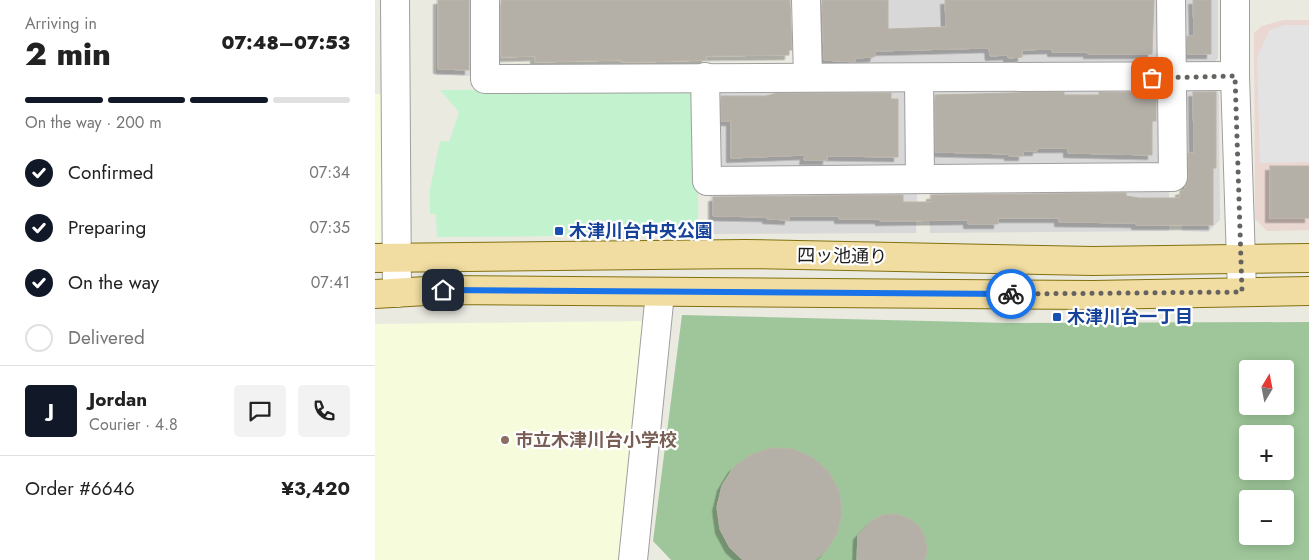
<!DOCTYPE html>
<html lang="en">
<head>
<meta charset="utf-8">
<style>
	body { margin:0; font-family:Jost,"Noto Sans JP",sans-serif; background:#f2f2f2; color:#222; height:100vh; display:flex; flex-direction:column; font-size:19px; white-space:nowrap }
	* { box-sizing:border-box; margin:0 }
	p { font-size:16px; color:#767676 }
	.icon { flex:none; width:28px; height:28px; fill:none; stroke:currentColor; stroke-width:2; stroke-linecap:round; stroke-linejoin:round }
	.map { position:relative; flex:1; overflow:hidden }
	.details { display:flex; flex-direction:column; background:#fff; width:375px }
	.details>* { flex:none }
	.needle { width:32px; rotate:10deg }
	.controls { position:absolute; left:864px; top:360px; display:grid; gap:10px }
	.controls a { display:grid; place-items:center; width:55px; height:55px; border-radius:5px; background:#fff; box-shadow:0 2px 12px #0003; font-size:25px }
	.pin { position:absolute; display:grid; place-items:center; width:42px; height:42px; color:#fff; margin:-21px; border-radius:10px; box-shadow:0 2px 8px #0006 }
	.courier { position:absolute; display:grid; place-items:center; width:50px; height:50px; margin:-25px; border:4px solid #1a73e8; border-radius:50%; background:#fff; color:#222; box-shadow:0 1px 6px #0007 }
	.headline em { font-style:normal; font-weight:800 }
	.headline div { display:flex; flex-direction:column-reverse }
	.headline { display:flex; align-items:center; justify-content:space-between; height:85px; padding:0 25px }
	h1 { font-size:32px; font-weight:800; line-height:38px }
	.bar { display:grid; grid-template-columns:repeat(4,1fr); gap:8px 5px; align-content:center; height:60px; padding:0 25px }
	.bar i { height:6px; border-radius:4px; background:#e0e0e0 }
	.bar .on { background:#111827 }
	.bar p { grid-column:span 4 }
	.line { display:flex; align-items:center; gap:12px; padding:0 25px; border-top:1px solid #e0e0e0 }
	.line div { flex:1 }
	.round { display:grid; place-items:center; flex:none; width:52px; height:52px; border-radius:5px; background:#f2f2f2 }
	ol { padding:0 25px; list-style:none }
	li { display:flex; align-items:center; gap:15px; height:55px }
	li p { margin-inline-start:auto }
	li .icon { padding:5px; border-radius:50%; background:#111827; color:#fff; stroke-width:4 }
	li:last-child { color:#767676 }
	li i { width:28px; height:28px; border:2px solid #e0e0e0; border-radius:50% }
	main { display:flex; flex:1; min-height:0 }
	.map>svg:first-child { display:block }
</style>
</head>
<body>
<main>
<section class="details">
<div class="headline"><div><h1>2 min</h1><p>Arriving in</p></div><em>07:48–07:53</em></div>
<div class="bar"><i class="on"></i><i class="on"></i><i class="on"></i><i></i><p>On the way · 200 m</p></div>
<ol>
<li><svg class="icon" aria-label="check" viewBox="0 0 24 24"><path d="M5 12l5 5 9-10"/></svg>Confirmed<p>07:34</p></li>
<li><svg class="icon" aria-label="check" viewBox="0 0 24 24"><path d="M5 12l5 5 9-10"/></svg>Preparing<p>07:35</p></li>
<li><svg class="icon" aria-label="check" viewBox="0 0 24 24"><path d="M5 12l5 5 9-10"/></svg>On the way<p>07:41</p></li>
<li><i></i>Delivered</li>
</ol>
<div class="line" style="height:90px"><b class="round" style="background:#111827;color:#fff">J</b><div><b>Jordan</b><p>Courier · 4.8</p></div><a class="round"><svg class="icon" aria-label="chat" viewBox="0 0 24 24"><path d="M4 5h16v11H9l-5 4z"/></svg></a><a class="round"><svg class="icon" aria-label="phone" viewBox="0 0 24 24"><path d="M5 4h4l2 5-3 2q2 4 5 5l2-3 5 2v4C11 20 4 13 5 4z"/></svg></a></div>
<div class="line" style="height:65px"><div>Order #6646</div><b>¥3,420</b></div>
</section>
<div class="map">
<svg width="934" height="560" viewBox="0 0 934 560">
	<defs>
		<filter id="shadow"><feDropShadow dx="-4.5" dy="4.5" stdDeviation="0" flood-color="#0004"/></filter>
	</defs>
	<rect width="100%" height="100%" fill="#ebeae1"/>
	<!-- residential -->
	<g fill="#d9d8d8">
		<polygon points="61,0 100,0 100,76 61,75"/>
		<polygon points="442,0 786,0 786,60 779,67 452,70 442,62"/>
		<polygon points="804,0 843,0 843,58 835,67 813,67 804,59"/>
		<polygon points="813,85 836,85 844,93 845,220 833,232 807,231 805,94"/>
		<polygon points="779,86 787,94 787,162 780,170 561,171 554,162 553,95 561,87"/>
		<polygon points="348,88 527,88 535,95 535,164 529,171 348,172 340,163 340,96"/>
		<polygon points="539,190 542,194 541,233 335,234 335,194"/>
		<polygon points="794,190 794,231 555,233 554,192"/>
	</g>
	<!-- commercial -->
	<polygon fill="#ebd7d2" points="908,20 934,20 934,230 892,231 880,219 879,33 887,26"/>
	<!-- education -->
	<g fill="#f5fbdb">
		<polygon points="0,94 10,94 12,241 0,242"/>
		<polygon points="268,321 274,330 246,560 0,560 0,324"/>
	</g>
	<!-- forest -->
	<path fill="#9fc69a" fill-rule="evenodd" d="M307,315L635,323L934,322V560H296L278,541ZM872,369H910V406H872ZM872,434H910V471H872ZM872,499H910V536H872Z"/>
	<!-- park -->
	<polygon fill="#c2f2ce" points="315,88 323,96 323,235 62,237 61,214 55,214 55,189 65,141 74,142 84,112 65,90"/>
	<!-- parking -->
	<polygon fill="#e3e3e3" points="909,25 934,25 934,162 885,163 882,57 895,30"/>
	<!-- building -->
	<g fill="#b4b0a8" stroke="#bbb3a6" filter="url(#shadow)">
		<polygon points="63,0 94,0 94,70 63,69"/>
		<polygon points="126,0 415,0 417,50 414,50 414,55 331,56 331,60 266,62 246,62 246,60 160,62 160,56 126,57"/>
		<polygon points="447,0 513,0 513,29 571,27 570,0 779,0 777,54 713,54 713,52 677,52 677,49 647,50 647,57 633,58 633,55 615,56 614,48 501,51 499,57 480,58 480,62 449,60"/>
		<polygon points="818,0 836,0 836,54 812,54 812,36 819,36"/>
		<polygon points="673,92 689,92 689,95 724,95 724,92 781,93 781,121 777,121 777,155 693,153 693,148 662,148 662,151 648,151 648,156 634,156 634,154 560,152 560,95"/>
		<polygon points="818,92 841,92 841,168 838,168 838,225 761,225 761,223 684,222 684,218 623,218 623,224 593,224 593,220 505,221 505,219 464,219 464,216 414,216 414,220 392,219 392,217 338,216 338,197 528,195 528,202 556,202 556,195 751,193 751,196 764,198 805,198 805,191 809,190 814,177 813,153 819,153"/>
		<polygon points="402,93 516,93 516,99 523,99 523,157 452,156 452,160 429,160 430,155 356,158 356,121 346,121 346,96 391,96"/>
		<rect x="895" y="166" width="39" height="52"/>
		<polygon points="396,448 418,449 438,458 454,472 464,491 467,513 462,534 450,552 440,560 368,560 355,548 345,529 342,507 347,486 358,468 375,455"/>
		<polygon points="521,514 533,518 544,526 550,537 552,550 550,560 482,560 483,535 496,521 508,515"/>
	</g>
	<g fill="none" stroke-linecap="round" stroke-linejoin="round">
		<!-- minor casing -->
		<g stroke="#9f9f9f" stroke-width="30">
			<g id="minor">
				<polyline points="20,0 22,293"/>
				<polyline points="110,0 110,79 860,76"/>
				<polyline points="431,0 433,77"/>
				<polyline points="860,0 860,76 867,292"/>
				<polyline points="330,77 332,181 798,177 796,0"/>
				<polyline points="544,79 545,179"/>
				<polyline points="258,560 285,293"/>
			</g>
		</g>
		<!-- major casing -->
		<g stroke="#827110" stroke-width="30">
			<g id="major">
				<polyline points="0,258 371,254 718,261 934,258"/>
				<polyline points="0,294 68,290 718,295 934,291"/>
			</g>
		</g>
		<!-- minor -->
		<use href="#minor" stroke="#fff" stroke-width="28"/>
		<!-- major -->
		<use href="#major" stroke="#f1dda1" stroke-width="28"/>
	</g>
	<g fill="none" stroke-linecap="round" stroke-linejoin="round">
		<!-- done -->
		<polyline stroke="#646360" stroke-width="5" stroke-dasharray="0 9" points="636,294 867,292 860,76 777,78"/>
		<!-- route -->
		<polyline stroke="#1a73e8" stroke-width="6" points="68,290 636,294"/>
	</g>
	<!-- markers -->
	<g fill="#1a4fb4" stroke="#fff" stroke-width="2">
		<rect x="179" y="226" width="10" height="10" rx="2.5"/>
		<rect x="677" y="312" width="10" height="10" rx="2.5"/>
	</g>
	<circle fill="#8d6e63" stroke="#fff" stroke-width="2" cx="130" cy="440" r="5"/>
	<g text-anchor="middle" stroke-width="4.5" stroke-linejoin="round" paint-order="stroke">
		<!-- transit labels -->
		<g font-size="18" font-weight="bold" fill="#164399" stroke="#fff" text-anchor="start">
			<text x="194" y="237">木津川台中央公園</text>
			<text x="692" y="323">木津川台一丁目</text>
		</g>
		<!-- street labels -->
		<g font-size="18" fill="#1b1b1b" stroke="#fff">
			<text transform="translate(467 256) rotate(1)" y="6">四ッ池通り</text>
		</g>
		<!-- education labels -->
		<g font-size="18" font-weight="bold" fill="#785e54" stroke="#fff" text-anchor="start">
			<text x="140" y="446">市立木津川台小学校</text>
		</g>
	</g>
</svg>
<div class="controls">
<a><svg class="needle" viewBox="-14 -14 28 28"><path d="M0-13l5 13h-10z" fill="#e53935"/><path d="M0 13l5-13h-10z" fill="#767676"/></svg></a>
<a>+</a>
<a>−</a>
</div>
<div class="pin" style="left:777px;top:78px;background:#ea580c"><svg class="icon" aria-label="bag" viewBox="0 0 24 24"><path d="M5 8h14l-1 12H6zM9 8a3 3 0 0 1 6 0"/></svg></div>
<div class="pin" style="left:68px;top:290px;background:#1f2937"><svg class="icon" aria-label="home" viewBox="0 0 24 24"><path d="M3 11l9-7 9 7M6 9v11h12V9"/></svg></div>
<div class="courier" style="left:636px;top:294px"><svg class="icon" aria-label="bike" viewBox="0 0 24 24"><circle cx="6" cy="16" r="4"/><circle cx="18" cy="16" r="4"/><path d="M6 16l4-8h5l3 8M10 8l3 8H6M13 5h3"/></svg></div>
</div>
</main>
</body>
</html>
